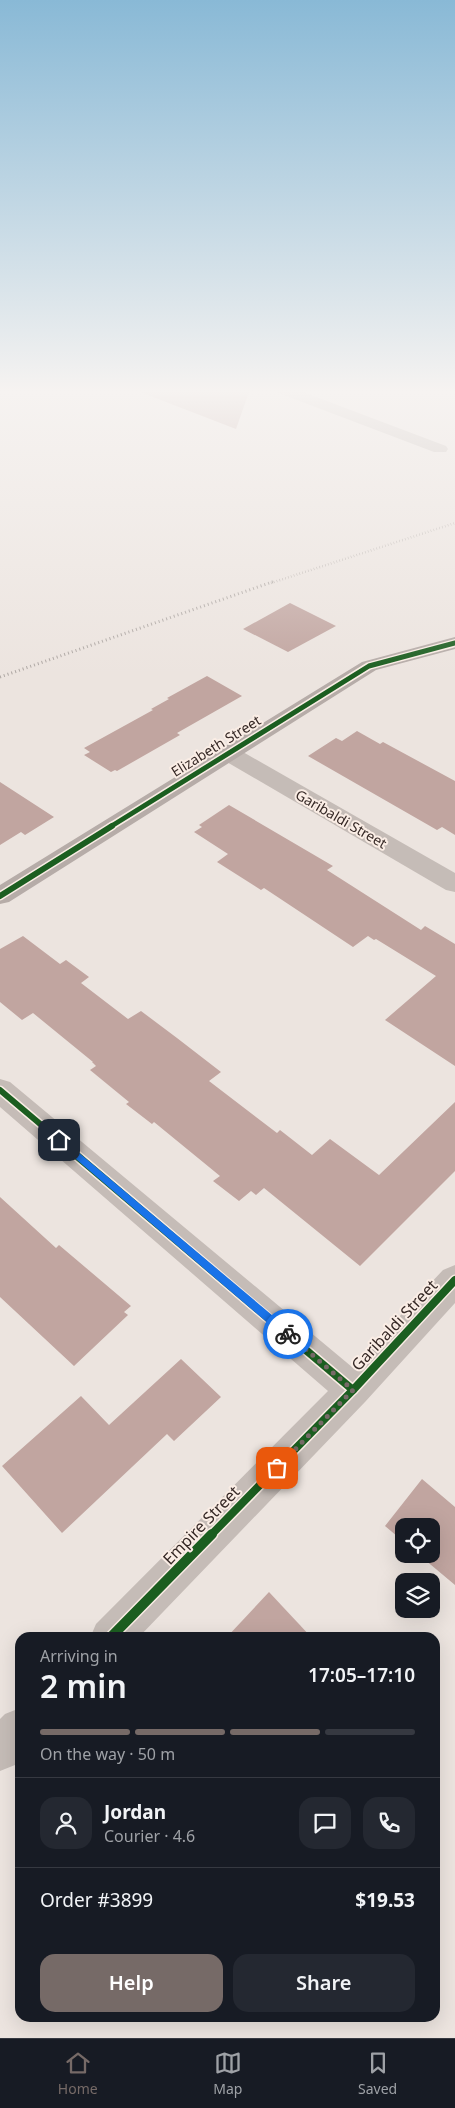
<!DOCTYPE html>
<html lang="en">
<head>
<meta charset="utf-8">
<style>
	body { margin:0; font-family:"Noto Sans",sans-serif; background:#242831; color:#f1f3f6; height:100vh; display:flex; flex-direction:column; font-size:19px; white-space:nowrap }
	* { box-sizing:border-box; margin:0 }
	p { font-size:16px; color:#9ea1a6 }
	.icon { flex:none; width:28px; height:28px; fill:none; stroke:currentColor; stroke-width:2; stroke-linecap:round; stroke-linejoin:round }
	.map { position:relative; flex:1; overflow:hidden }
	.details { position:absolute; left:15px; top:1632px; width:425px; height:390px; display:flex; flex-direction:column; background:#171b24; border-radius:15px; box-shadow:0 5px 20px #0002 }
	.details>* { flex:none }
	.controls { position:absolute; left:395px; top:1518px; display:grid; gap:10px }
	.controls a { display:grid; place-items:center; width:45px; height:45px; border-radius:10px; background:#171b24; box-shadow:0 5px 20px #0002; font-size:25px }
	.pin { position:absolute; display:grid; place-items:center; width:42px; height:42px; color:#fff; margin:-21px; border-radius:10px; box-shadow:0 2px 8px #0006 }
	.courier { position:absolute; display:grid; place-items:center; width:50px; height:50px; margin:-25px; border:4px solid #1a73e8; border-radius:50%; background:#fff; color:#222; box-shadow:0 1px 6px #0007 }
	.summary em { font-style:normal; font-weight:600 }
	.summary div { display:flex; flex-direction:column-reverse }
	.summary { display:flex; align-items:center; justify-content:space-between; height:85px; padding:0 25px }
	h1 { font-size:32px; font-weight:600; line-height:38px }
	.bar { display:grid; grid-template-columns:repeat(4,1fr); gap:8px 5px; align-content:center; height:60px; padding:0 25px }
	.bar i { height:6px; border-radius:4px; background:#363941 }
	.bar .active { background:#766a67 }
	.bar p { grid-column:span 4 }
	.line { display:flex; align-items:center; gap:12px; padding:0 25px; border-top:1px solid #363941 }
	.line div { flex:1 }
	.round { display:grid; place-items:center; flex:none; width:52px; height:52px; border-radius:15px; background:#242831 }
	.action { display:flex; gap:10px; margin-top:auto; padding:10px 25px }
	.action a { flex:1; height:58px; border-radius:15px; background:#766a67; color:#fff; font-size:20px; font-weight:600; line-height:58px; text-align:center }
	.action a+a { background:#242831; color:#f1f3f6 }
	.tab-bar { display:flex; justify-content:space-around; align-items:center; height:70px; border-top:1px solid #363941; background:#171b24; font-size:14px; color:#9ea1a6 }
	.tab-bar a { display:grid; justify-items:center; gap:2px }
	.tab-bar .active { color:#766a67 }
	.map>svg:first-child { display:block }
</style>
</head>
<body>
<div class="map">
<svg width="455" height="2038" viewBox="0 0 455 2038">
	<rect width="100%" height="100%" fill="#ece4df"/>
	<!-- building -->
	<g fill="#c1a5a0">
		<polygon points="140,389 250,389 236,429 140,392"/>
		<polygon points="290,603 336,626 288,652 243,629"/>
		<polygon points="207,676 242,696 177,733 180,735 117,771 115,770 111,772 84,755 90,752 84,748 153,710 151,709 169,699 167,698"/>
		<polygon points="357,731 380,744 383,742 455,781 455,835 442,827 437,830 308,756 336,738 342,741"/>
		<polygon points="0,782 54,817 25,835 21,832 0,845"/>
		<polygon points="229,805 333,866 327,870 421,930 425,926 455,944 455,1066 385,1020 436,976 376,939 374,940 368,936 353,947 264,888 261,890 217,862 228,854 194,832 202,827 199,825"/>
		<polygon points="23,936 60,964 66,960 89,977 81,983 128,1019 141,1011 177,1038 221,1072 209,1081 277,1133 280,1130 312,1155 330,1139 379,1175 455,1102 455,1171 360,1266 264,1188 256,1195 251,1191 239,1201 213,1181 220,1176 154,1122 152,1124 126,1104 129,1102 90,1070 96,1066 92,1062 93,1062 33,1013 22,1020 0,1002 0,949"/>
		<polygon points="0,1197 56,1248 59,1245 131,1306 124,1312 128,1315 74,1366 0,1297"/>
		<polygon points="181,1359 221,1397 174,1441 167,1434 62,1533 2,1466 81,1396 109,1425"/>
		<polygon points="422,1479 455,1507 455,1585 418,1554 431,1554 431,1526 404,1526 404,1542 385,1526"/>
		<polygon points="269,1592 312,1638 226,1638"/>
	</g>
	<g fill="none" stroke-linecap="round" stroke-linejoin="round">
		<!-- street -->
		<g fill="#c5bcb7" fill-rule="evenodd">
			<polygon points="274,389 295,389 446,446 448,449 446,452 434,452 276,392"/>
			<polygon points="228,746 236,748 455,873 455,892 446,890 220,758 217,753 220,748"/>
			<polygon points="0,1079 10,1082 352,1367 443,1270 455,1265 455,1303 365,1402 138,1638 90,1638 96,1624 328,1391 0,1107"/>
			<polygon points="20,1708 20,1760 15,1765 0,1771 0,1719 5,1714"/>
		</g>
		<!-- secondary -->
		<polygon fill="#b6aca8" fill-rule="evenodd" points="455,637 455,649 376,670 9,902 0,904 0,885 362,662"/>
		<!-- rail-far1 -->
		<polyline stroke="#ada6a2" stroke-width="2.5" stroke-dasharray="0.5 2.5" stroke-linecap="butt" points="271,583 455,523"/>
		<!-- rail -->
		<polyline stroke="#ada6a2" stroke-width="3" stroke-dasharray="1 3" stroke-linecap="butt" points="0,677 275,581"/>
		<!-- cycleway-far3 casing -->
		<g stroke="#faede5" stroke-width="8">
			<polyline id="cycleway-far3" points="110,827 369,666 455,643"/>
		</g>
		<!-- cycleway-far2 casing -->
		<g stroke="#faede5" stroke-width="9">
			<g id="cycleway-far2">
				<polyline points="0,896 112,826"/>
				<polyline points="0,1090 58,1139"/>
			</g>
		</g>
		<!-- cycleway-far1 casing -->
		<g stroke="#faede5" stroke-width="11">
			<g id="cycleway-far1">
				<polyline points="56,1138 353,1390"/>
				<polyline points="211,1535 353,1390 455,1280"/>
			</g>
		</g>
		<!-- cycleway casing -->
		<g stroke="#faede5" stroke-width="13">
			<polyline id="cycleway" points="110,1638 212,1534"/>
		</g>
		<!-- cycleway-far3 -->
		<use href="#cycleway-far3" stroke="#1b5e20" stroke-width="5"/>
		<!-- cycleway-far2 -->
		<use href="#cycleway-far2" stroke="#1b5e20" stroke-width="6"/>
		<!-- cycleway-far1 -->
		<use href="#cycleway-far1" stroke="#1b5e20" stroke-width="8"/>
		<!-- cycleway -->
		<use href="#cycleway" stroke="#1b5e20" stroke-width="10"/>
	</g>
	<!-- sky -->
	<linearGradient id="sky" x2="0" y2="1"><stop stop-color="#89b9d6"/><stop offset="0.58" stop-color="#f6f3f1"/><stop offset="1" stop-color="#f6f3f1" stop-opacity="0"/></linearGradient>
	<rect width="455" height="675" fill="url(#sky)"/>
	<!-- route -->
	<polygon fill="#1a73e8" points="59,1136 291,1331 291,1337 284,1337 56,1142 55,1140"/>
	<g fill="none" stroke-linecap="round" stroke-linejoin="round">
		<!-- done -->
		<polyline stroke="#766a67" stroke-width="5" stroke-dasharray="0 9" points="277,1468 353,1390 288,1334"/>
	</g>
	<g text-anchor="middle" stroke-width="4" stroke-linejoin="round" paint-order="stroke">
		<!-- street labels -->
		<g font-size="14" fill="#362926" stroke="#faede5">
			<text transform="translate(216 746) rotate(-32)" y="5">Elizabeth Street</text>
			<text transform="translate(341 819) rotate(30)" y="5">Garibaldi Street</text>
		</g>
		<!-- near-street labels -->
		<g font-size="16" fill="#362926" stroke="#faede5">
			<text transform="translate(394 1325) rotate(-47)" y="6">Garibaldi Street</text>
			<text transform="translate(201 1525) rotate(-46)" y="6">Empire Street</text>
		</g>
	</g>
</svg>
<div class="controls">
<a><svg class="icon" aria-label="locate" viewBox="0 0 24 24"><circle cx="12" cy="12" r="6"/><path d="M12 2v4M12 18v4M2 12h4M18 12h4"/></svg></a>
<a><svg class="icon" aria-label="layers" viewBox="0 0 24 24"><path d="M12 4l9 5-9 5-9-5zM3 14l9 5 9-5"/></svg></a>
</div>
<div class="pin" style="left:277px;top:1468px;background:#ea580c"><svg class="icon" aria-label="bag" viewBox="0 0 24 24"><path d="M5 8h14l-1 12H6zM9 8a3 3 0 0 1 6 0"/></svg></div>
<div class="pin" style="left:59px;top:1140px;background:#1f2937"><svg class="icon" aria-label="home" viewBox="0 0 24 24"><path d="M3 11l9-7 9 7M6 9v11h12V9"/></svg></div>
<div class="courier" style="left:288px;top:1334px"><svg class="icon" aria-label="bike" viewBox="0 0 24 24"><circle cx="6" cy="16" r="4"/><circle cx="18" cy="16" r="4"/><path d="M6 16l4-8h5l3 8M10 8l3 8H6M13 5h3"/></svg></div>
<section class="details">
<div class="summary"><div><h1>2 min</h1><p>Arriving in</p></div><em>17:05–17:10</em></div>
<div class="bar"><i class="active"></i><i class="active"></i><i class="active"></i><i></i><p>On the way · 50 m</p></div>
<div class="line" style="height:90px"><a class="round"><svg class="icon" aria-label="person" viewBox="0 0 24 24"><circle cx="12" cy="8" r="4"/><path d="M4 21q1-7 8-7t8 7"/></svg></a><div><b>Jordan</b><p>Courier · 4.6</p></div><a class="round"><svg class="icon" aria-label="chat" viewBox="0 0 24 24"><path d="M4 5h16v11H9l-5 4z"/></svg></a><a class="round"><svg class="icon" aria-label="phone" viewBox="0 0 24 24"><path d="M5 4h4l2 5-3 2q2 4 5 5l2-3 5 2v4C11 20 4 13 5 4z"/></svg></a></div>
<div class="line" style="height:65px"><div>Order #3899</div><b>$19.53</b></div>
<div class="action"><a>Help</a><a>Share</a></div>
</section>
</div>
<nav class="tab-bar">
<a class="active"><svg class="icon" aria-label="home" viewBox="0 0 24 24"><path d="M3 11l9-7 9 7M6 9v11h12V9"/></svg>Home</a>
<a><svg class="icon" aria-label="map" viewBox="0 0 24 24"><path d="M3 6l6-2 6 2 6-2v14l-6 2-6-2-6 2zM9 4v14M15 6v14"/></svg>Map</a>
<a><svg class="icon" aria-label="saved" viewBox="0 0 24 24"><path d="M7 4h10v16l-5-4-5 4z"/></svg>Saved</a>
</nav>
</body>
</html>
